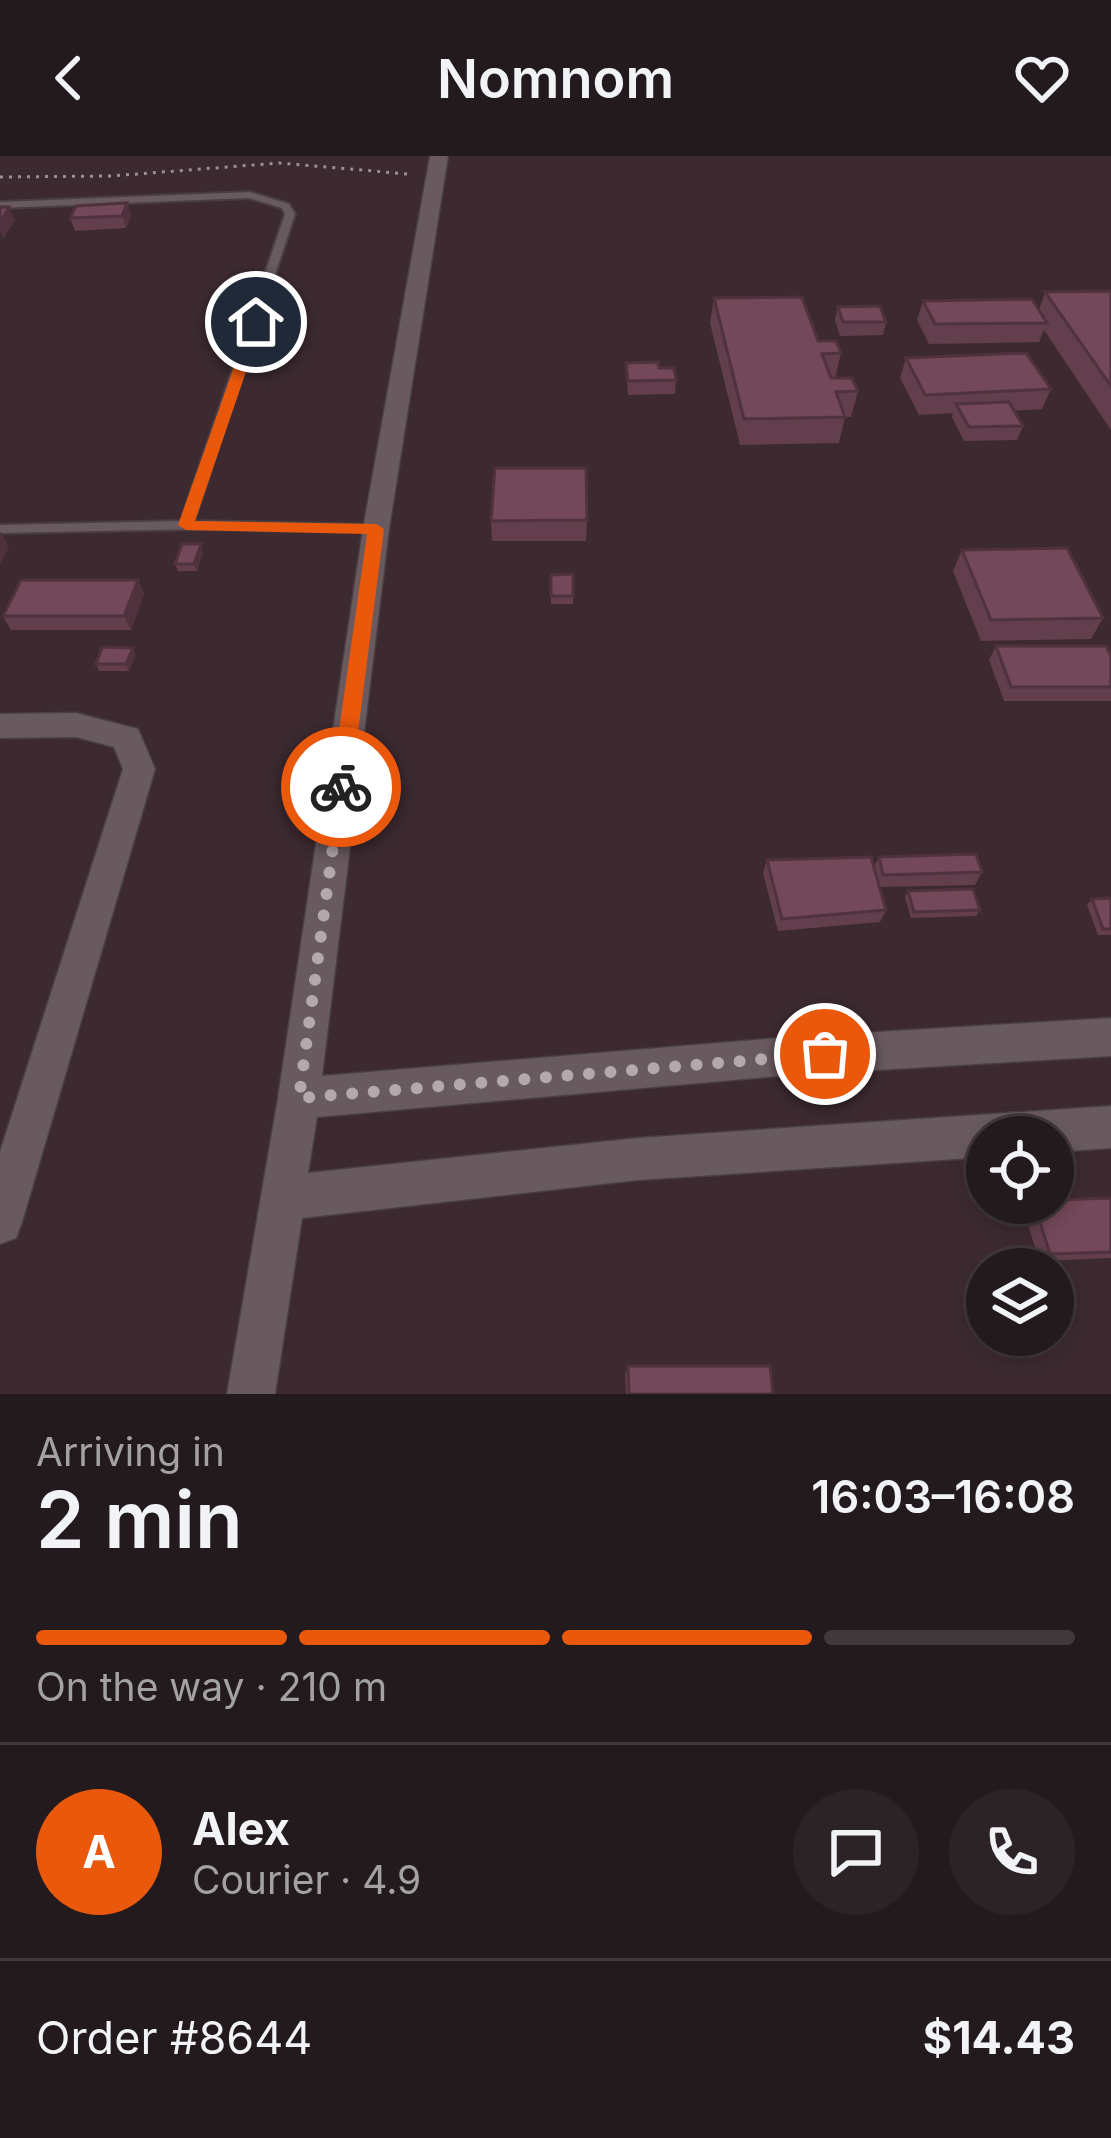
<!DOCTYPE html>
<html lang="en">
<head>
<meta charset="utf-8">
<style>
	body { margin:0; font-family:Inter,sans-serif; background:#2b2326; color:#f1f3f6; height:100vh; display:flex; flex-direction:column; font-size:45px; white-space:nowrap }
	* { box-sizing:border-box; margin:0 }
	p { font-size:39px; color:#a3a1a4 }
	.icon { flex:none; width:66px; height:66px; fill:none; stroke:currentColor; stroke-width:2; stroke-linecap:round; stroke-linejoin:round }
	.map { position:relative; height:1238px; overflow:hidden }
	.panel { display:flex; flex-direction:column; background:#231a1d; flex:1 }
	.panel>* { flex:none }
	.fabs { position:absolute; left:966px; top:960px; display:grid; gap:24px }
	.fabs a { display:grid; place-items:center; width:108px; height:108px; border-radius:50%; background:#231a1d; box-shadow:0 6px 18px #0003,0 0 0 3px #40383b; font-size:60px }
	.pin { position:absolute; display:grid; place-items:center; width:102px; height:102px; color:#fff; margin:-51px; border:6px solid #fff; border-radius:50%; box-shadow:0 3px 12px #0007 }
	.courier { position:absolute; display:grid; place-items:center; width:120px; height:120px; margin:-60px; border:9px solid #ea580c; border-radius:50%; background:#fff; color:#222; box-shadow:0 3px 15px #0007 }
	.summary em { font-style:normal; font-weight:600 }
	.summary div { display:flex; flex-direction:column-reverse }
	.summary { display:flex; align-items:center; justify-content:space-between; height:204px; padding:0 36px }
	h1 { font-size:78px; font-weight:600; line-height:90px }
	.bar { display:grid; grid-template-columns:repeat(4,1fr); gap:18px 12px; align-content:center; height:144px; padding:0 36px }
	.bar i { height:15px; border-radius:9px; background:#40383b }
	.bar .selected { background:#ea580c }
	.bar p { grid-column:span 4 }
	.line { display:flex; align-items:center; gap:30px; padding:0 36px; border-top:3px solid #40383b }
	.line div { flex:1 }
	.round { display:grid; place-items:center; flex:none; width:126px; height:126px; border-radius:63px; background:#2b2326 }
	header { display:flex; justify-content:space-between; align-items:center; height:156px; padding:0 36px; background:#231a1d; font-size:54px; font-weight:600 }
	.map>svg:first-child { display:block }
</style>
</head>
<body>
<header><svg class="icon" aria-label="back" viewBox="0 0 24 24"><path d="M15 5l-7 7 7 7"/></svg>Nomnom<svg class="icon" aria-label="heart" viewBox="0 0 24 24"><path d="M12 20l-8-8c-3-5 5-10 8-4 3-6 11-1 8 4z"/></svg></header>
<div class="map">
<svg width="1111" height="1238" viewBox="0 0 1111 1238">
	<rect width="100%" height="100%" fill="#2f2327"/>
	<!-- built -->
	<path fill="#3d2a31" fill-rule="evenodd" d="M0,0H1111V1238H0ZM987,981H1053V1047H987ZM987,1113H1053V1179H987Z"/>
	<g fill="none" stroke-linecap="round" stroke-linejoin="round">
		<!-- lane casing -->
		<g stroke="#493e42" stroke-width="4">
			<polygon id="lane" points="250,36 289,48 295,58 194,365 376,369 383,373 381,376 200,373 0,377 0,369 181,365 285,58 282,52 249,42 0,52 0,46"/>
		</g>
		<!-- street casing -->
		<g stroke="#493e42" stroke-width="3">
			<g id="street">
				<polygon points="430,0 448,0 389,373 322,920 778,882 1111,862 1111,900 778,920 317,961 308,1017 638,982 1111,950 1111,992 1053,996 1053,981 987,981 987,1001 638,1024 302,1062 275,1238 227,1238 278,942 363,373"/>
				<polygon points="76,557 138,573 155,613 22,1066 16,1082 0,1088 0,996 123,613 114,591 76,581 0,582 0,558"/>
			</g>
		</g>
		<!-- path -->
		<polyline stroke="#9a9093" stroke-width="3" stroke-dasharray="3 6" stroke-linecap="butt" points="0,21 111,20 279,7 408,18"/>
		<!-- lane -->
		<use href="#lane" fill="#695a5f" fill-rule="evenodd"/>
		<!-- street -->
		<use href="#street" fill="#695a5f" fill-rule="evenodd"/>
	</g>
	<!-- wall -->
	<g fill="#633e4d">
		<polygon points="127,47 131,60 126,72 75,75 70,62"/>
		<polygon points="1111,135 1111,274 1044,174 1039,186 929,188 917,164 923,145 1039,154 1045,136"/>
		<polygon points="714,142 818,185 841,197 835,222 858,235 851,261 845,261 839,287 740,289 710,167"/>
		<polygon points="838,151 886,166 883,179 840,180 835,164"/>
		<polygon points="906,202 1051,233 1042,253 1014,255 1023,270 1017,284 964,285 952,261 953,257 919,259 900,222"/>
		<polygon points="626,207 659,212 676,224 675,238 628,239"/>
		<polygon points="587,364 586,385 492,385 491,365"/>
		<polygon points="201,388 203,396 197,415 178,415 175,408"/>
		<polygon points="962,394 1103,462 1091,483 981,485 953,415"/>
		<polygon points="573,418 573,448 551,448 551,419"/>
		<polygon points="138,424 144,438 131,474 11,474 3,460"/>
		<polygon points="996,490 1111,500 1111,545 1004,545 989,504"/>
		<polygon points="136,499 129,515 99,515 96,508"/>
		<polygon points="879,701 982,716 975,729 879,731 886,754 880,766 778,775 763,717 767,704 874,711"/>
		<polygon points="908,735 980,754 976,760 911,762 905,741"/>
		<polygon points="1111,742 1111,779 1098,779 1087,749 1092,743"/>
		<polygon points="1111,1042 1111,1102 1039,1105 1023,1052 1030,1047"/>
		<polygon points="628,1210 773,1238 626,1238 625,1219"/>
	</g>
	<!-- shaded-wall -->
	<g fill="#50323e">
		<polygon points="127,47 131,60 126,72 122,60"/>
		<polygon points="9,51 15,64 3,83 0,75 0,67"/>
		<polygon points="0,375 9,391 0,408"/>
		<polygon points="201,388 203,396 197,415 194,408"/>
		<polygon points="138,424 144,438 131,474 124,460"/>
		<polygon points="133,492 136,499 129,515 126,508"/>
	</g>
	<!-- building -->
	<g fill="#734859" stroke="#50323e" stroke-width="3">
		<polygon points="127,47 122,60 70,62 76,50"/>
		<polygon points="0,51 9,51 0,67"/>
		<polygon points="1111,135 1111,230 1045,136"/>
		<polygon points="802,141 818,185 836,185 841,197 822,198 831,222 852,222 858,235 836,236 845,261 744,263 714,142"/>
		<polygon points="1032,143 1047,167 935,168 923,145"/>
		<polygon points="880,150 886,166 843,166 838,151"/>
		<polygon points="1026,197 1051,233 925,239 906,202"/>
		<polygon points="658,206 659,212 674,212 676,224 628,225 626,207"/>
		<polygon points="1009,246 1023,270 969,271 956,248"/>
		<polygon points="495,312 586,312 587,364 491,365"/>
		<polygon points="182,388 201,388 194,408 175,408"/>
		<polygon points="1067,392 1103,462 991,464 962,394"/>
		<polygon points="573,418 573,440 551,440 551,419"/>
		<polygon points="21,424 138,424 124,460 3,460"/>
		<polygon points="996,490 1106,490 1111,500 1111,531 1011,531"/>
		<polygon points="102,491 133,492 126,508 96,508"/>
		<polygon points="976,698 982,716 883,719 879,701"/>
		<polygon points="871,701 886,754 782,763 767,704"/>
		<polygon points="973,733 980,754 914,756 908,735"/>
		<polygon points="1111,742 1111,773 1103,773 1092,743"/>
		<polygon points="1111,1042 1111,1096 1050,1098 1034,1047 1053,1047 1053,1044"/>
		<polygon points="628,1210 770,1210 773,1238 629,1238"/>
	</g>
	<!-- route -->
	<polygon fill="#ea580c" points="256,163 263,166 195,365 376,368 384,373 351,631 341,639 331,631 367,378 186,374 178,369 250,166"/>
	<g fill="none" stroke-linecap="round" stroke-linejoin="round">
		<!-- done -->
		<polyline stroke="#b3a9ac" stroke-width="12" stroke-dasharray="0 21.6" points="341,631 299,942 825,898"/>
	</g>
</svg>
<div class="fabs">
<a><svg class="icon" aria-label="locate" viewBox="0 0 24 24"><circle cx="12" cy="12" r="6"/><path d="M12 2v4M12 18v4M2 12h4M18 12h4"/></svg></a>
<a><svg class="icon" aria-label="layers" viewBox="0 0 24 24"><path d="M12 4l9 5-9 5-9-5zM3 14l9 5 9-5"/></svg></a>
</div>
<div class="pin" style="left:825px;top:898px;background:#ea580c"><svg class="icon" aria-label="bag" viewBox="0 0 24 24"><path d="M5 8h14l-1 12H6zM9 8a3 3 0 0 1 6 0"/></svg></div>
<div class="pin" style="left:256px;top:166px;background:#1f2937"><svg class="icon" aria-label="home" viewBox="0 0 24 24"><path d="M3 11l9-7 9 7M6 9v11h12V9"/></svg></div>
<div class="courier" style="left:341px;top:631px"><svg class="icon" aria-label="bike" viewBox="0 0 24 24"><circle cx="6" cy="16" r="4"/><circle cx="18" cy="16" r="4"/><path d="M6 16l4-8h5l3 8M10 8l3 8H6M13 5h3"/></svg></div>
</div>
<section class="panel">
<div class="summary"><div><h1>2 min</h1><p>Arriving in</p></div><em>16:03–16:08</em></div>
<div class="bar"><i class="selected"></i><i class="selected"></i><i class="selected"></i><i></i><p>On the way · 210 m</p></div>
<div class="line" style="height:216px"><b class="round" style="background:#ea580c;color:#fff">A</b><div><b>Alex</b><p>Courier · 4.9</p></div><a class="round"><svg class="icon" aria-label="chat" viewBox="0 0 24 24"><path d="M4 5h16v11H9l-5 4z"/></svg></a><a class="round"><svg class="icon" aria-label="phone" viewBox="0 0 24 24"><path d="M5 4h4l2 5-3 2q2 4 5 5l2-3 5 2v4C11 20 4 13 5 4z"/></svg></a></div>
<div class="line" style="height:156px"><div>Order #8644</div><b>$14.43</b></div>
</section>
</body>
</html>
